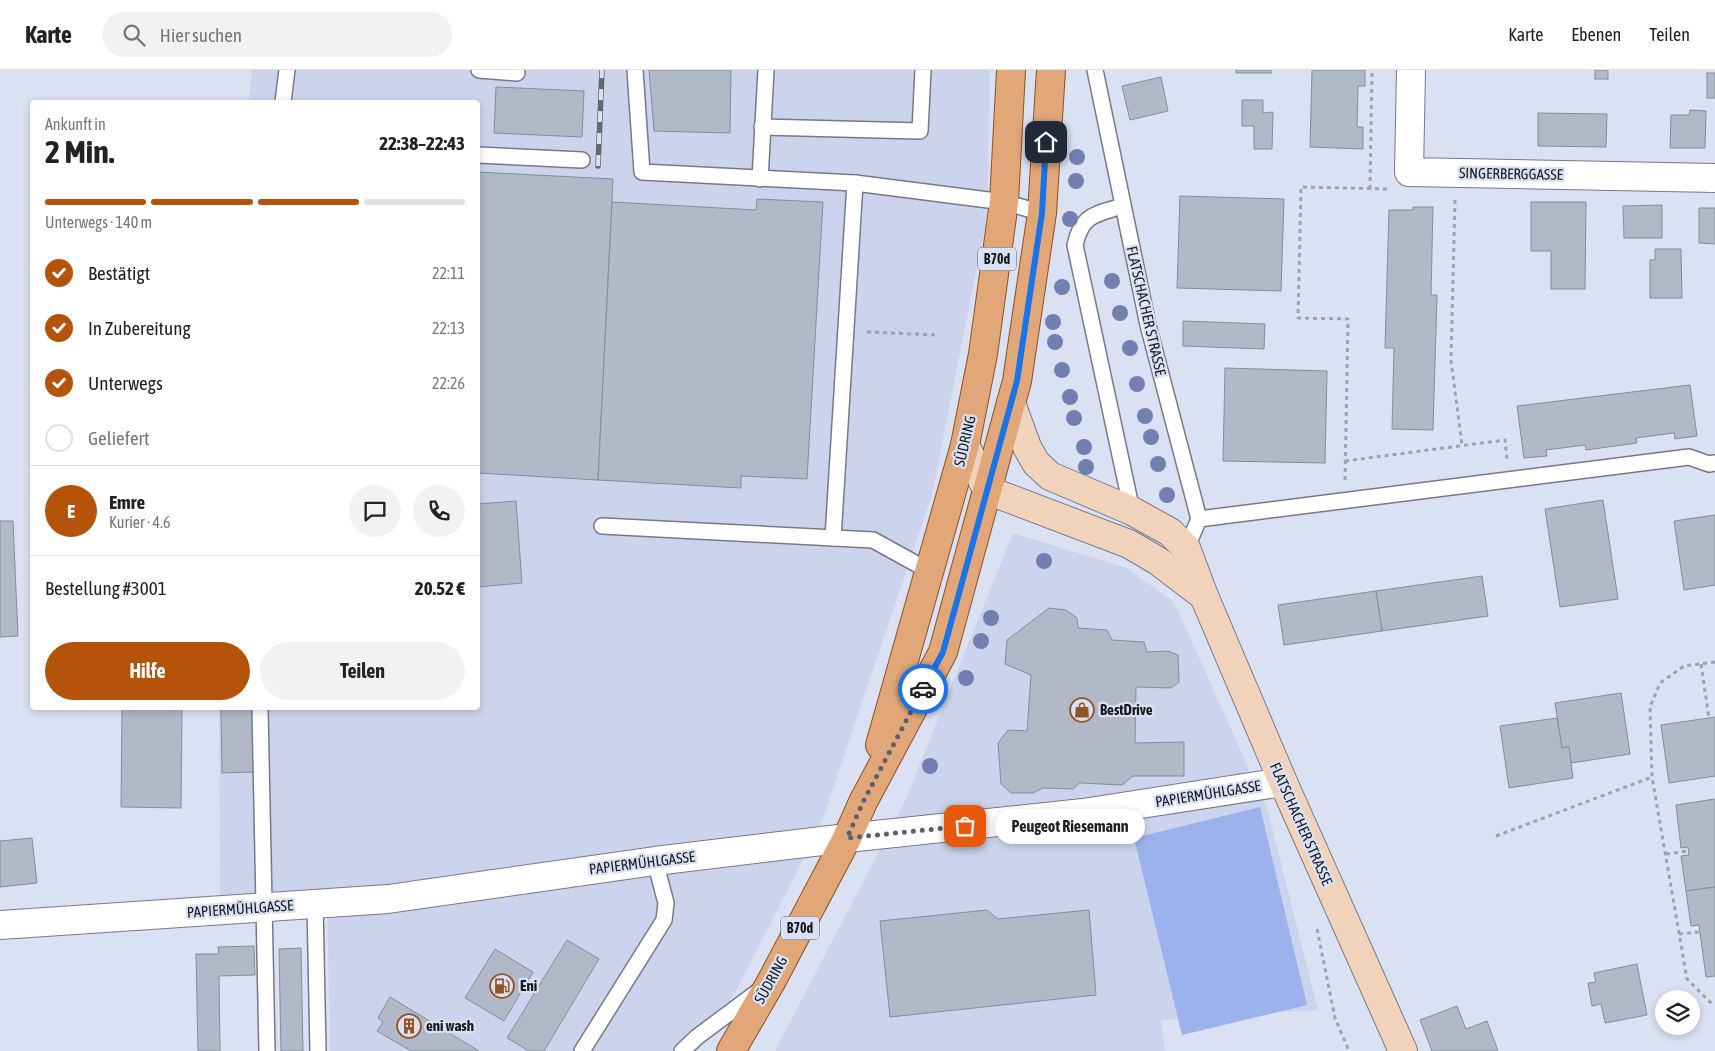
<!DOCTYPE html>
<html lang="de">
<head>
<meta charset="utf-8">
<style>
	body { margin:0; font-family:"Asap Condensed",sans-serif; background:#f2f2f2; color:#222; height:100vh; display:flex; flex-direction:column; font-size:19px; white-space:nowrap }
	* { box-sizing:border-box; margin:0 }
	p { font-size:16px; color:#767676 }
	.icon { flex:none; width:28px; height:28px; fill:none; stroke:currentColor; stroke-width:2; stroke-linecap:round; stroke-linejoin:round }
	.map { position:relative; flex:1; overflow:hidden }
	.details { position:absolute; left:30px; top:30px; width:450px; height:610px; display:flex; flex-direction:column; background:#fff; border-radius:5px; box-shadow:0 2px 8px #0003 }
	.details>* { flex:none }
	.controls { position:absolute; left:1655px; top:920px; display:grid; gap:10px }
	.controls a { display:grid; place-items:center; width:45px; height:45px; border-radius:50%; background:#fff; box-shadow:0 2px 8px #0003; font-size:25px }
	.pin { position:absolute; display:grid; place-items:center; width:42px; height:42px; color:#fff; margin:-21px; border-radius:10px; box-shadow:0 2px 8px #0006 }
	.courier { position:absolute; display:grid; place-items:center; width:50px; height:50px; margin:-25px; border:4px solid #1a73e8; border-radius:50%; background:#fff; color:#222; box-shadow:0 1px 6px #0007 }
	.bubble { position:absolute; height:35px; border-radius:18px; background:#fff; box-shadow:0 2px 8px #0003; font-size:16px; font-weight:700; line-height:35px; text-align:center }
	.overview em { font-style:normal; font-weight:700 }
	.overview div { display:flex; flex-direction:column-reverse }
	.overview { display:flex; align-items:center; justify-content:space-between; height:85px; padding:0 15px }
	h1 { font-size:32px; font-weight:700; line-height:38px }
	.bar { display:grid; grid-template-columns:repeat(4,1fr); gap:8px 5px; align-content:center; height:60px; padding:0 15px }
	.bar i { height:6px; border-radius:4px; background:#e0e0e0 }
	.bar .active { background:#b45309 }
	.bar p { grid-column:span 4 }
	.line { display:flex; align-items:center; gap:12px; padding:0 15px; border-top:1px solid #e0e0e0 }
	.line div { flex:1 }
	.round { display:grid; place-items:center; flex:none; width:52px; height:52px; border-radius:26px; background:#f2f2f2 }
	ol { padding:0 15px; list-style:none }
	li { display:flex; align-items:center; gap:15px; height:55px }
	li p { margin-inline-start:auto }
	li .icon { padding:5px; border-radius:50%; background:#b45309; color:#fff; stroke-width:4 }
	li:last-child { color:#767676 }
	li i { width:28px; height:28px; border:2px solid #e0e0e0; border-radius:50% }
	.action { display:flex; gap:10px; margin-top:auto; padding:10px 15px }
	.action a { flex:1; height:58px; border-radius:30px; background:#b45309; color:#fff; font-size:20px; font-weight:700; line-height:58px; text-align:center }
	.action a+a { background:#f2f2f2; color:#222 }
	header { display:flex; align-items:center; gap:30px; box-sizing:border-box; height:70px; padding:0 25px; background:#fff; border-bottom:1px solid #e0e0e0 }
	header strong { font-size:24px }
	nav { display:flex; gap:28px; margin-inline-start:auto; font-size:18px }
	.search { width:350px; height:45px; background:#f2f2f2; display:flex; align-items:center; gap:12px; box-sizing:border-box; padding:0 18px; border-radius:28px; color:#767676; font-size:19px }
	.map>svg:first-child { display:block }
</style>
</head>
<body>
<header>
<strong>Karte</strong>
<div class="search"><svg class="icon" aria-label="search" viewBox="0 0 24 24"><circle cx="10" cy="10" r="6"/><path d="M15 15l6 6"/></svg>Hier suchen</div>
<nav><a>Karte</a><a>Ebenen</a><a>Teilen</a></nav>
</header>
<div class="map">
<svg width="1715" height="981" viewBox="0 0 1715 981">
	<rect width="100%" height="100%" fill="#dae1f2"/>
	<!-- built -->
	<g fill="#cbd4ec">
		<polygon points="252,0 990,0 987,146 932,425 820,757 739,915 698,981 330,981 327,824 220,829 219,638 478,638 478,32 249,32"/>
		<polygon points="1013,463 1127,498 1174,532 1268,741 1318,940 1161,950 1165,981 775,981 905,731"/>
	</g>
	<!-- green -->
	<polygon fill="#9cb2ed" points="1260,737 1307,935 1182,965 1134,768"/>
	<!-- building -->
	<g fill="#b1b8c8" stroke="#858c9b">
		<polygon points="649,0 731,0 730,63 654,61"/>
		<rect x="1236" y="0" width="35" height="3"/>
		<polygon points="1312,0 1365,0 1365,16 1358,16 1357,57 1363,57 1363,79 1310,77"/>
		<rect x="1595" y="0" width="13" height="9"/>
		<rect x="1707" y="3" width="8" height="25"/>
		<polygon points="1161,7 1168,41 1130,50 1122,16"/>
		<polygon points="496,17 584,21 582,67 494,63"/>
		<polygon points="1242,30 1263,30 1263,43 1273,42 1272,79 1254,79 1254,56 1242,56"/>
		<polygon points="1690,40 1706,41 1705,78 1670,78 1671,45 1689,45"/>
		<polygon points="1538,43 1607,44 1606,77 1538,76"/>
		<polygon points="478,102 613,109 598,410 478,403"/>
		<polygon points="1180,126 1284,129 1281,221 1177,218"/>
		<polygon points="757,129 823,132 807,409 741,406 741,418 598,410 612,132 756,140"/>
		<polygon points="1531,132 1586,132 1585,219 1551,219 1551,181 1531,181"/>
		<polygon points="1662,135 1662,168 1624,168 1623,136"/>
		<polygon points="1413,137 1433,137 1431,225 1437,225 1433,360 1392,359 1394,278 1385,278 1389,140 1413,140"/>
		<polygon points="1699,138 1715,138 1715,174 1699,173"/>
		<polygon points="1655,179 1681,179 1682,228 1650,228 1650,190 1655,190"/>
		<polygon points="1183,251 1265,254 1264,279 1183,276"/>
		<polygon points="1225,298 1327,301 1325,393 1223,391"/>
		<polygon points="1690,315 1697,366 1675,369 1674,363 1636,368 1637,373 1586,380 1585,375 1546,380 1547,386 1524,388 1517,336"/>
		<polygon points="1603,430 1618,529 1560,537 1545,439"/>
		<polygon points="516,431 522,513 478,517 478,434"/>
		<polygon points="1715,445 1715,515 1684,520 1674,451"/>
		<polygon points="0,451 13,451 18,566 0,567"/>
		<polygon points="1482,506 1488,546 1382,561 1376,521"/>
		<polygon points="1376,521 1382,561 1284,575 1278,535"/>
		<polygon points="1049,538 1066,540 1077,548 1078,558 1107,560 1112,570 1144,572 1147,582 1168,581 1178,585 1179,612 1171,618 1136,617 1135,673 1184,672 1184,706 1133,706 1122,715 1080,713 1073,719 1043,718 1033,723 1011,723 1001,714 998,673 1008,660 1027,661 1031,605 1005,594 1007,570"/>
		<polygon points="1621,623 1630,684 1571,693 1569,677 1562,678 1555,633"/>
		<polygon points="122,638 182,638 181,738 121,737"/>
		<polygon points="221,638 253,638 254,702 222,703"/>
		<polygon points="1715,647 1715,706 1669,713 1661,655"/>
		<polygon points="1557,648 1562,678 1569,677 1573,708 1509,718 1500,656"/>
		<polygon points="1715,729 1715,817 1686,821 1681,786 1689,785 1688,777 1681,778 1676,735"/>
		<polygon points="32,768 37,813 0,817 0,771"/>
		<polygon points="1715,817 1715,906 1706,907 1699,855 1691,856 1686,821"/>
		<polygon points="987,840 998,849 1089,840 1096,925 890,947 880,851"/>
		<polygon points="567,870 599,889 544,981 529,981 507,968"/>
		<polygon points="254,876 255,905 219,906 220,981 198,981 196,884 219,884 218,877"/>
		<polygon points="301,878 303,981 281,981 279,879"/>
		<polygon points="495,879 533,902 504,951 465,928"/>
		<polygon points="1637,894 1647,945 1605,953 1601,934 1592,936 1588,913 1596,912 1594,903"/>
		<polygon points="390,927 479,981 411,981 377,961 383,952 378,948"/>
		<polygon points="1457,936 1466,959 1487,951 1498,981 1432,981 1420,950"/>
	</g>
	<g fill="none" stroke-linecap="round" stroke-linejoin="round">
		<!-- lane casing -->
		<g stroke="#747a89" stroke-width="18">
			<g id="lane">
				<polyline points="479,0 517,3"/>
				<polyline points="635,0 642,102 855,113 1004,132 1042,143"/>
				<polyline points="1095,0 1148,255 1199,449 1184,484"/>
				<polyline points="283,32 287,0"/>
				<polyline points="762,57 920,61 923,0"/>
				<polyline points="478,85 582,90"/>
				<polyline points="760,109 766,0"/>
				<path d="M1122,136C1095,145 1082,144 1075,175L1132,441"/>
				<polyline points="1199,449 1689,387 1709,394 1715,393"/>
				<polyline points="602,456 873,470 931,502"/>
				<polyline points="833,468 855,113"/>
				<polyline points="260,638 267,981"/>
				<polyline points="315,834 318,981"/>
				<polyline points="582,981 664,850 666,833 655,791"/>
				<polyline points="682,981 697,967 760,920"/>
			</g>
		</g>
		<!-- street casing -->
		<g stroke="#747a89" stroke-width="30">
			<g id="street">
				<polyline points="1411,0 1409,102 1715,108"/>
				<polyline points="0,855 388,829 655,791 847,768 1083,743 1283,712"/>
			</g>
		</g>
		<!-- secondary casing -->
		<g stroke="#747a89" stroke-width="30">
			<g id="secondary">
				<polyline points="1011,333 1027,377 1036,393 1050,406 1132,441 1170,462 1186,478 1204,526 1283,712 1403,981"/>
				<polyline points="965,375 987,420 1129,474 1158,491 1204,526"/>
			</g>
		</g>
		<!-- primary casing -->
		<g stroke="#8f5020" stroke-width="30">
			<g id="primary">
				<polyline points="880,675 965,375 983,284 1004,132 1011,0"/>
				<polyline points="731,981 771,912 847,768 863,732 943,582 1017,311 1042,143 1051,0"/>
			</g>
		</g>
		<!-- path -->
		<g stroke="#9da2af" stroke-width="3" stroke-dasharray="4 4" stroke-linecap="butt">
			<polyline points="1370,119 1372,0"/>
			<polyline points="1455,130 1451,290 1462,375"/>
			<polyline points="867,262 937,265"/>
			<polyline points="1345,391 1505,370 1507,389"/>
			<polyline points="1345,410 1348,249 1298,248 1301,117 1388,119"/>
			<polyline points="1715,592 1684,596 1660,613 1650,637 1652,707 1687,909 1710,932 1715,934"/>
			<polyline points="1701,594 1709,648"/>
			<polyline points="1496,766 1652,707"/>
			<polyline points="1666,784 1688,781"/>
			<polyline points="1317,859 1335,948 1349,981"/>
			<polyline points="1679,864 1700,862"/>
		</g>
		<!-- lane -->
		<use href="#lane" stroke="#fff" stroke-width="15"/>
		<!-- street -->
		<use href="#street" stroke="#fff" stroke-width="28"/>
		<!-- secondary -->
		<use href="#secondary" stroke="#f1d3bc" stroke-width="28"/>
		<!-- primary -->
		<use href="#primary" stroke="#e2a779" stroke-width="28"/>
		<!-- rail casing -->
		<g stroke="#636771" stroke-width="5.5">
			<polyline id="rail" points="598,96 602,0"/>
		</g>
		<!-- rail -->
		<use href="#rail" stroke="#dae1f2" stroke-width="4" stroke-dasharray="11" stroke-linecap="butt"/>
	</g>
	<!-- trees -->
	<g fill="#737fb1">
		<circle cx="1077" cy="87" r="8"/>
		<circle cx="1076" cy="111" r="8"/>
		<circle cx="1070" cy="149" r="8"/>
		<circle cx="1112" cy="211" r="8"/>
		<circle cx="1062" cy="217" r="8"/>
		<circle cx="1120" cy="243" r="8"/>
		<circle cx="1053" cy="252" r="8"/>
		<circle cx="1055" cy="272" r="8"/>
		<circle cx="1130" cy="278" r="8"/>
		<circle cx="1062" cy="300" r="8"/>
		<circle cx="1137" cy="314" r="8"/>
		<circle cx="1070" cy="327" r="8"/>
		<circle cx="1145" cy="346" r="8"/>
		<circle cx="1074" cy="348" r="8"/>
		<circle cx="1151" cy="367" r="8"/>
		<circle cx="1084" cy="377" r="8"/>
		<circle cx="1158" cy="394" r="8"/>
		<circle cx="1086" cy="397" r="8"/>
		<circle cx="1167" cy="425" r="8"/>
		<circle cx="1044" cy="491" r="8"/>
		<circle cx="991" cy="548" r="8"/>
		<circle cx="981" cy="571" r="8"/>
		<circle cx="966" cy="608" r="8"/>
		<circle cx="930" cy="696" r="8"/>
	</g>
	<g fill="none" stroke-linecap="round" stroke-linejoin="round">
		<!-- done -->
		<polyline stroke="#5c606a" stroke-width="5" stroke-dasharray="0 9" points="923,619 863,732 847,768 965,756"/>
		<!-- route -->
		<polyline stroke="#1a73e8" stroke-width="6" points="923,619 943,582 1017,311 1042,143 1046,72"/>
	</g>
	<!-- icons -->
	<defs>
		<g id="shop-ring" transform="scale(1.25)"><circle r="9.5" fill="#dae1f2" stroke="#955322" stroke-width="1.5"/><path d="M-5-2.5h2.3a2.7 3.5 0 0 1 5.4 0H5L5.5 6h-11ZM-1.5-2.5h3a1.5 2.3 0 0 0-3 0Z" fill="#955322"/></g>
		<g id="fuel-ring" transform="scale(1.25)"><circle r="9.5" fill="#dae1f2" stroke="#955322" stroke-width="1.5"/><path d="M-5.5-6h7V0h2V4h1.3V-2.5L3-4.5l.8-.8L6-3V5H2.5V1h-1V6h-7ZM-4.2-4.7v3.2H.2V-4.7Z" fill="#955322"/></g>
		<g id="building-ring" transform="scale(1.25)"><circle r="9.5" fill="#dae1f2" stroke="#955322" stroke-width="1.5"/><path d="M-4-6H4V6H1V3H-1V6H-4ZM-2.5-4.3h1.7v1.8h-1.7ZM.8-4.3h1.7v1.8H.8ZM-2.5-1h1.7V.8h-1.7ZM.8-1h1.7V.8H.8Z" fill="#955322"/></g>
	</defs>
	<g fill-rule="evenodd">
		<use href="#shop-ring" x="1082" y="640"/>
		<use href="#fuel-ring" x="502" y="916"/>
		<use href="#building-ring" x="409" y="956"/>
	</g>
	<g text-anchor="middle" stroke-width="4.5" stroke-linejoin="round" paint-order="stroke">
		<!-- shield labels -->
		<g fill="#dae1f2" stroke="#52565f" stroke-width="1">
			<rect x="978" y="177.5" width="38" height="23" rx="4"/>
			<rect x="781" y="846.5" width="38" height="23" rx="4"/>
		</g>
		<g font-size="14" font-weight="bold" fill="#181a20">
			<text x="997" y="194">B70d</text>
			<text x="800" y="863">B70d</text>
		</g>
		<!-- street labels -->
		<g font-size="15" fill="#181a20" stroke="#dae1f2">
			<text transform="translate(1511 104) rotate(1)" y="5">SINGERBERGGASSE</text>
			<text transform="translate(1146 241) rotate(77)" y="5">FLATSCHACHER STRASSE</text>
			<text transform="translate(965 371) rotate(-77)" y="5">SÜDRING</text>
			<text transform="translate(1208 724) rotate(-9)" y="5">PAPIERMÜHLGASSE</text>
			<text transform="translate(1301 754) rotate(66)" y="5">FLATSCHACHER STRASSE</text>
			<text transform="translate(642 793) rotate(-7)" y="5">PAPIERMÜHLGASSE</text>
			<text transform="translate(240 839) rotate(-4)" y="5">PAPIERMÜHLGASSE</text>
			<text transform="translate(771 910) rotate(-61)" y="5">SÜDRING</text>
		</g>
		<!-- poi labels -->
		<g font-size="15" font-weight="bold" fill="#181a20" stroke="#dae1f2" text-anchor="start">
			<text x="1100" y="645">BestDrive</text>
			<text x="520" y="921">Eni</text>
			<text x="426" y="961">eni wash</text>
		</g>
	</g>
</svg>
<div class="controls">
<a><svg class="icon" aria-label="layers" viewBox="0 0 24 24"><path d="M12 4l9 5-9 5-9-5zM3 14l9 5 9-5"/></svg></a>
</div>
<div class="pin" style="left:965px;top:756px;background:#ea580c"><svg class="icon" aria-label="bag" viewBox="0 0 24 24"><path d="M5 8h14l-1 12H6zM9 8a3 3 0 0 1 6 0"/></svg></div>
<div class="pin" style="left:1046px;top:72px;background:#1f2937"><svg class="icon" aria-label="home" viewBox="0 0 24 24"><path d="M3 11l9-7 9 7M6 9v11h12V9"/></svg></div>
<div class="courier" style="left:923px;top:619px"><svg class="icon" aria-label="car" viewBox="0 0 24 24"><path d="M5 17H2v-5l4-1 3-4h7l3 4 3 1v5h-3M9 17h6M6 11h13"/><circle cx="7" cy="17" r="2"/><circle cx="17" cy="17" r="2"/></svg></div>
<div class="bubble" style="left:995px;top:739px;width:150px">Peugeot Riesemann</div>
<section class="details">
<div class="overview"><div><h1>2 Min.</h1><p>Ankunft in</p></div><em>22:38–22:43</em></div>
<div class="bar"><i class="active"></i><i class="active"></i><i class="active"></i><i></i><p>Unterwegs · 140 m</p></div>
<ol>
<li><svg class="icon" aria-label="check" viewBox="0 0 24 24"><path d="M5 12l5 5 9-10"/></svg>Bestätigt<p>22:11</p></li>
<li><svg class="icon" aria-label="check" viewBox="0 0 24 24"><path d="M5 12l5 5 9-10"/></svg>In Zubereitung<p>22:13</p></li>
<li><svg class="icon" aria-label="check" viewBox="0 0 24 24"><path d="M5 12l5 5 9-10"/></svg>Unterwegs<p>22:26</p></li>
<li><i></i>Geliefert</li>
</ol>
<div class="line" style="height:90px"><b class="round" style="background:#b45309;color:#fff">E</b><div><b>Emre</b><p>Kurier · 4.6</p></div><a class="round"><svg class="icon" aria-label="chat" viewBox="0 0 24 24"><path d="M4 5h16v11H9l-5 4z"/></svg></a><a class="round"><svg class="icon" aria-label="phone" viewBox="0 0 24 24"><path d="M5 4h4l2 5-3 2q2 4 5 5l2-3 5 2v4C11 20 4 13 5 4z"/></svg></a></div>
<div class="line" style="height:65px"><div>Bestellung #3001</div><b>20.52 €</b></div>
<div class="action"><a>Hilfe</a><a>Teilen</a></div>
</section>
</div>
</body>
</html>
